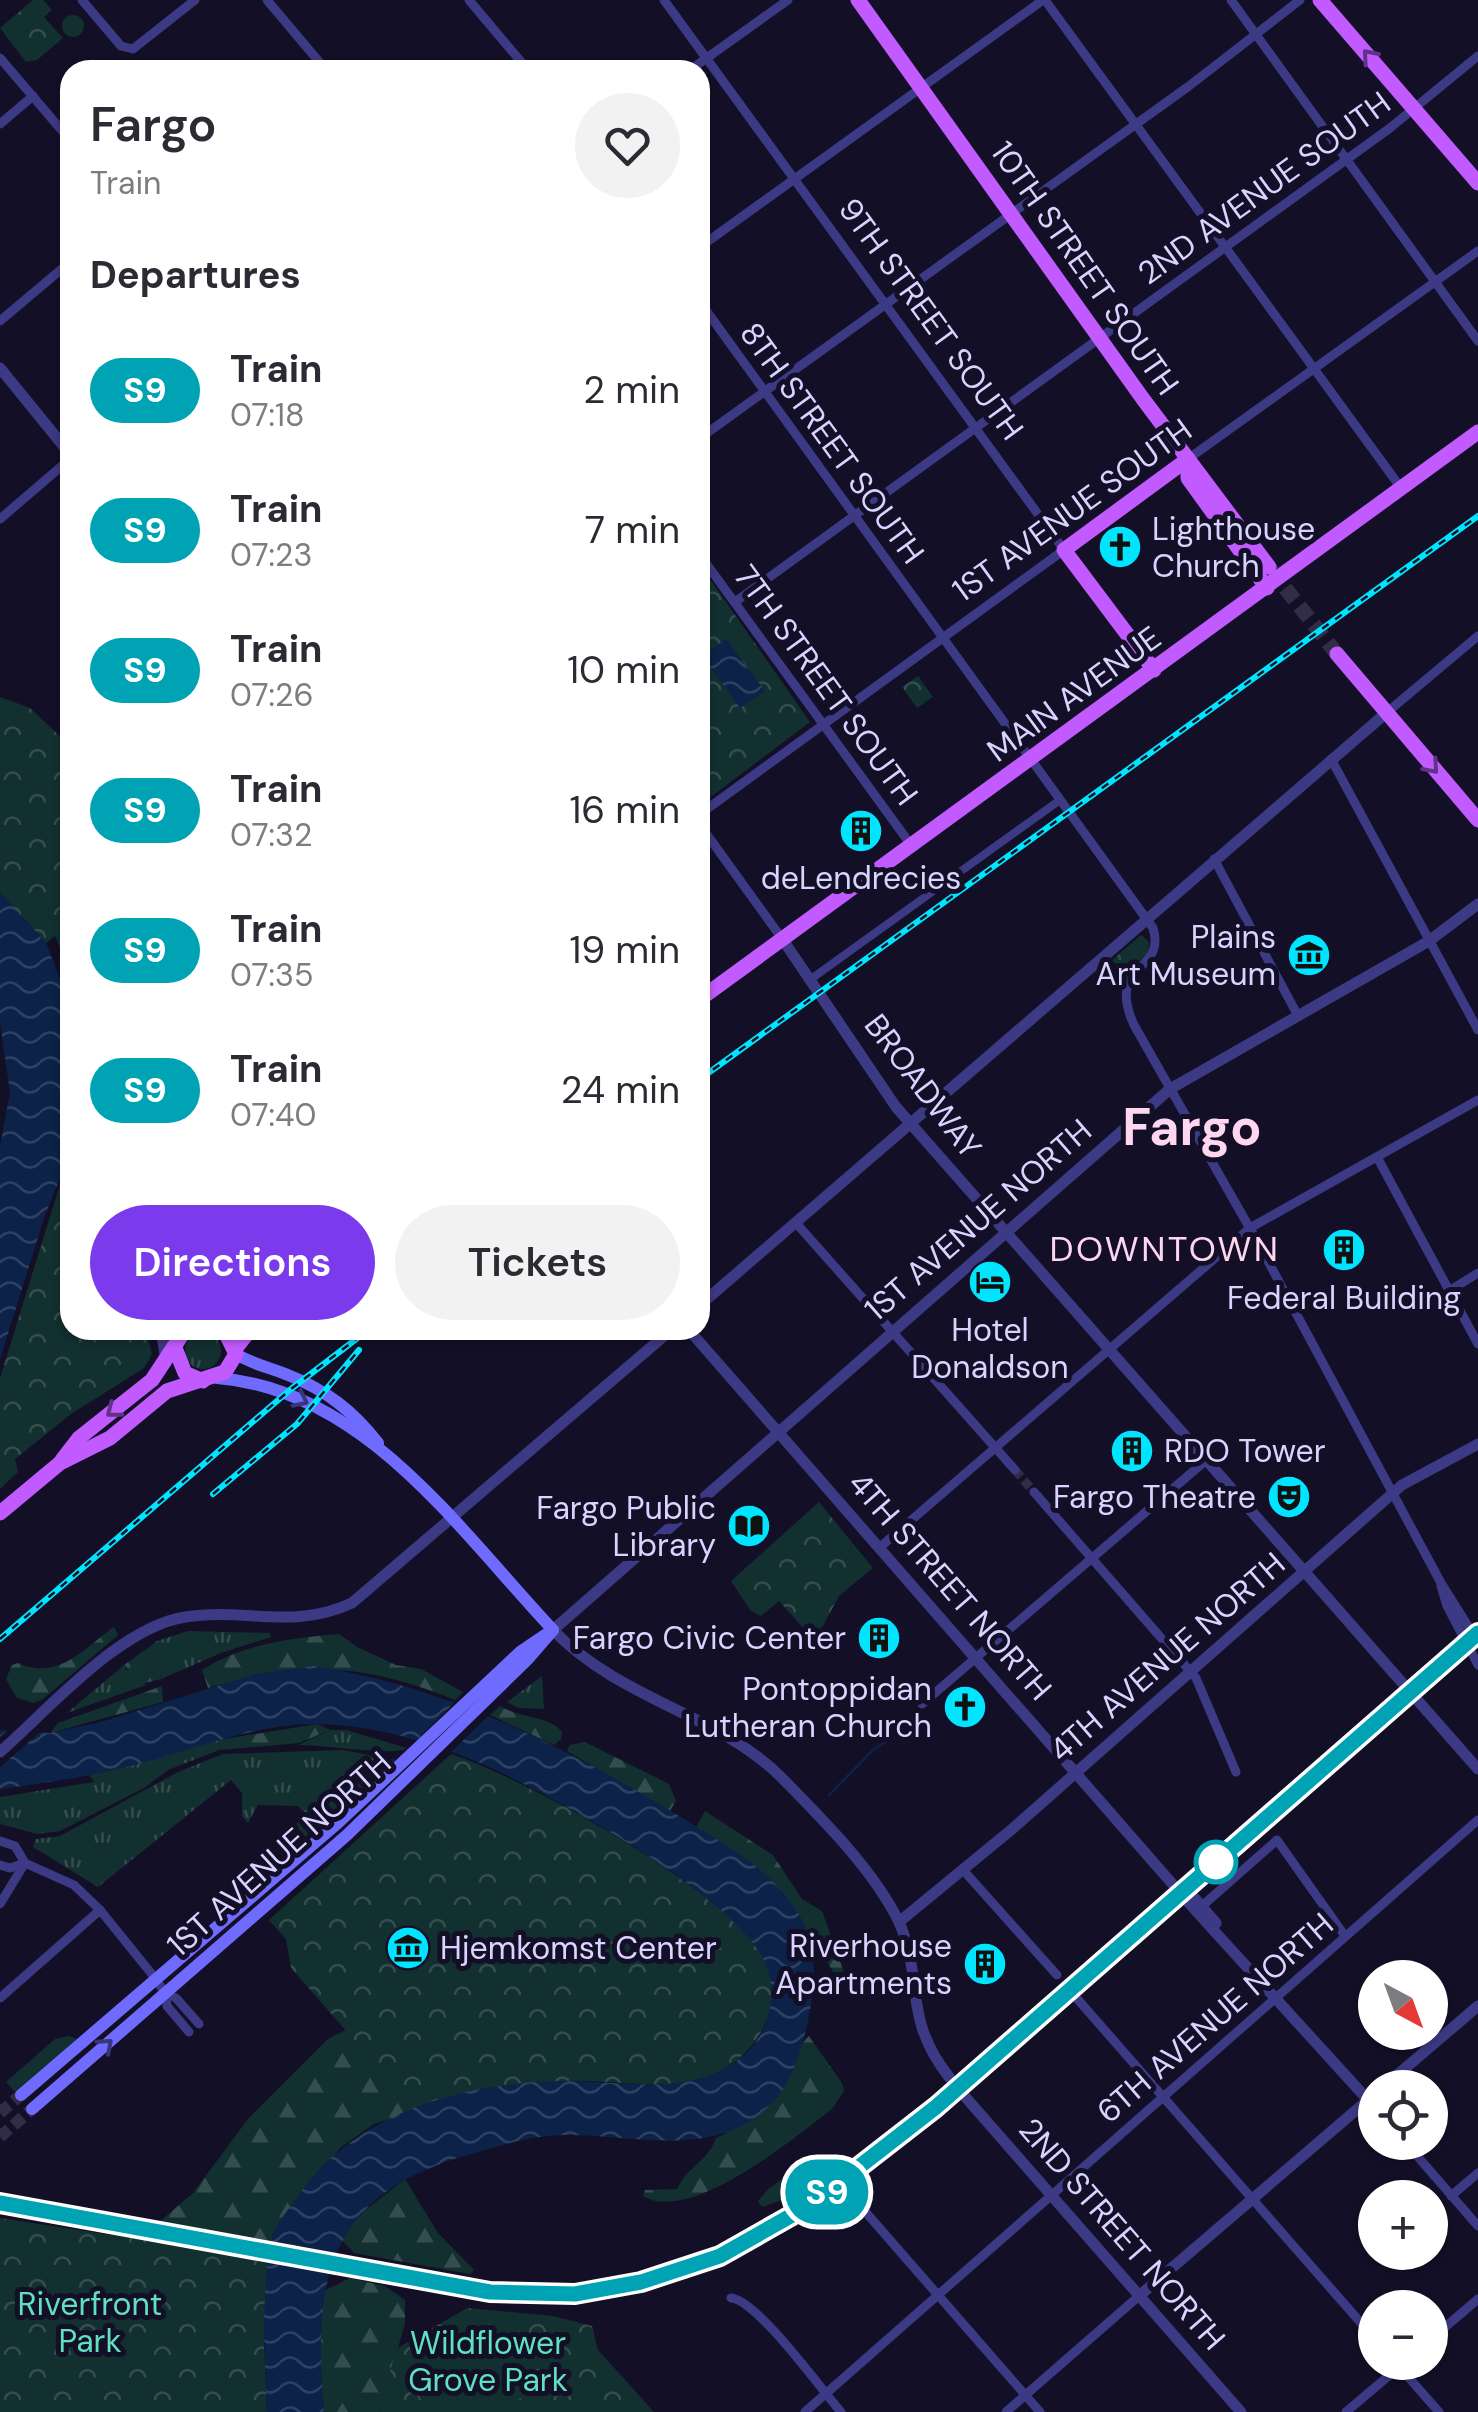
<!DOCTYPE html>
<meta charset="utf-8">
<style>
:root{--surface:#fff;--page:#f2f2f3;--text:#2b2b33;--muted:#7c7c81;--accent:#7c3aed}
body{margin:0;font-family:"DM Sans",sans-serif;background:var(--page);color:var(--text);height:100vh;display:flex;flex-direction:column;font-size:38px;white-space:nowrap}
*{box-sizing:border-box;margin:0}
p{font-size:32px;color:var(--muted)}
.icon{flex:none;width:55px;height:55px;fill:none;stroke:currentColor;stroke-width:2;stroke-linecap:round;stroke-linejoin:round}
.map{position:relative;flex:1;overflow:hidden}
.drawer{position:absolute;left:60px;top:60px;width:650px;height:1280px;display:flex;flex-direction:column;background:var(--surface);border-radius:30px;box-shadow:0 2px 8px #0004}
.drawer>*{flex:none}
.badge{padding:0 20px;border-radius:32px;font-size:35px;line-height:65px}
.needle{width:65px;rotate:139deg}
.fabs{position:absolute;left:1358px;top:1960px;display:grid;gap:20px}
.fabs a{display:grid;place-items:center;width:90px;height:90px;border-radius:50%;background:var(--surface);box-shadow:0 2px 8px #0004;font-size:50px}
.map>.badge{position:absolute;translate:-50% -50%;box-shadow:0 0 0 5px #fff}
h2{padding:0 30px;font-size:38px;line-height:90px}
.round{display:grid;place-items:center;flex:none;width:105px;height:105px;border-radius:52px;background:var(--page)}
.headline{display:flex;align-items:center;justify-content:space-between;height:170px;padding:0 30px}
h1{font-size:48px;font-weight:600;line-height:75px}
.button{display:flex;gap:20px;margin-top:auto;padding:20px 30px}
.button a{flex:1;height:115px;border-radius:60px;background:var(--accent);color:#fff;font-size:40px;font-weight:600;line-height:115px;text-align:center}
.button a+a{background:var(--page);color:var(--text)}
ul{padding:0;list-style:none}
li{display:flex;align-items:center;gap:30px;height:140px;padding:0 30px}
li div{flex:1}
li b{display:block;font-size:38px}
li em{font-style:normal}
li .badge{min-width:110px;font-weight:700;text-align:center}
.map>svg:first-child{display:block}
.grass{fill:url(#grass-tufts)}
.forest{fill:url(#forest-firs)}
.park{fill:url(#park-crowns)}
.garden{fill:#12302f}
.water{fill:url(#water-waves)}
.pier{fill:#130f26}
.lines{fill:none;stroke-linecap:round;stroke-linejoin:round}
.stream{stroke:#0c2248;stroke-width:2.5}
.minor-tunnel{stroke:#312d47;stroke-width:9;stroke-dasharray:9 4.5;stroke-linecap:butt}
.secondary-tunnel{stroke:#312d47;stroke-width:12;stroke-dasharray:12 6;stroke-linecap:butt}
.primary-tunnel{stroke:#312d47;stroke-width:15;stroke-dasharray:15 8;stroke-linecap:butt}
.pedestrian{stroke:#3d3a85;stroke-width:8}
.minor{stroke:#3d3a85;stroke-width:9}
.tertiary{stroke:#3d3a85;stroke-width:11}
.secondary{stroke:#6f6bff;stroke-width:12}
.primary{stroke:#c25bff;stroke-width:15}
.rail-casing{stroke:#00e5ff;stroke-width:6}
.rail{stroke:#130f26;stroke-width:2.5;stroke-dasharray:8;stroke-linecap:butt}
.oneway{stroke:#623188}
.oneway2{stroke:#38347d}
.line-casing{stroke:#fff;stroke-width:22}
.line{stroke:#00a3b4;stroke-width:15}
.stop-dot{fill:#fff;stroke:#00a3b4;stroke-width:5}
.labels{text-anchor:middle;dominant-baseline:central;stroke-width:10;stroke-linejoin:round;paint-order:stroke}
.street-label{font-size:32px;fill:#d9d4ff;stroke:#130f26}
.poi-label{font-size:32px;fill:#d9d4ff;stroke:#130f26;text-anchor:end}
.park-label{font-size:32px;fill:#5fe0c0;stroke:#130f26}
.neighbourhood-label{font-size:35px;letter-spacing:2.5px;fill:#ffd6f0;stroke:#130f26}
.town-label{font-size:52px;font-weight:bold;fill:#ffd6f0;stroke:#130f26}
</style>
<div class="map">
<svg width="1478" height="2412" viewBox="0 0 1478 2412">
<defs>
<pattern id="grass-tufts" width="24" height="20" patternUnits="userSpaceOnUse" patternTransform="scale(2.5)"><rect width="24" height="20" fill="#12302f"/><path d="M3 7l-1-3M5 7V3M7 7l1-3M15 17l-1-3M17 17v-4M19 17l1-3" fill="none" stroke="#344d4e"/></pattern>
<pattern id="forest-firs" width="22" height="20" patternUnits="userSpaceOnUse" patternTransform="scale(2.5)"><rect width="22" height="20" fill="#12302f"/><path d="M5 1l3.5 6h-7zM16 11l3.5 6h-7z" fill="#344d4e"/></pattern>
<pattern id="park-crowns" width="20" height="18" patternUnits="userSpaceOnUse" patternTransform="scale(2.5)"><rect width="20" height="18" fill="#12302f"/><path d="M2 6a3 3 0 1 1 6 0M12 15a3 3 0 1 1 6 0" fill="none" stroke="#344d4e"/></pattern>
<pattern id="water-waves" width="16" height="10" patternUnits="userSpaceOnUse" patternTransform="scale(2.5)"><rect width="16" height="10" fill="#0c2248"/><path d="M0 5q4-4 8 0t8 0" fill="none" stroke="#2f4163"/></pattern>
</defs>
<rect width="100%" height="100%" fill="#130f26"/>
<g class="grass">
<circle cx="203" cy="1351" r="18"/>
<polygon points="188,1631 270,1633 271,1637 221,1653 161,1679 157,1641"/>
<polygon points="130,1660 125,1669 146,1685 67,1713"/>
<polygon points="542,1676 544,1709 518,1708 507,1702"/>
<path d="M330,1730H346L407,1748C397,1757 320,1744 298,1745Z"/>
<polygon points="218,1740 219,1750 168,1770 144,1788 60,1831 37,1834 0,1824 0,1797 94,1782 89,1775"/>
<polygon points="343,1750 395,1760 299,1842 289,1831 306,1815 298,1806 258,1805 248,1823 242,1816 242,1793 231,1780 98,1887 33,1847 36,1839 60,1836 178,1772 223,1754"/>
<polygon points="69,2036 77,2039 15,2092 6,2082 55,2039"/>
</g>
<g class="forest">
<path d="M114,1627L118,1635L43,1699L33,1703L17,1698L6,1679L12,1665L18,1663C59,1681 83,1649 114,1627Z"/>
<path d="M339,1634L357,1647L396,1665L421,1669L463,1692L455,1700C363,1662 302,1661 208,1688L202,1670C243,1644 291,1638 339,1634Z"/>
<polygon points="157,1641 161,1679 141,1684 128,1675 126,1664"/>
<polygon points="162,1686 163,1702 50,1733 58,1723"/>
<path d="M500,1706C521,1719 550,1716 562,1732L561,1739L554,1745L490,1715Z"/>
<polygon points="317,1724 330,1730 299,1743 219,1750 218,1740"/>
<polygon points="585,1742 669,1784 676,1801 670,1811 567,1751 570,1745"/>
<polygon points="565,1806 693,1888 472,2092 374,2124 340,2148 273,2233 271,2247 158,2223 193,2193 248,2119 328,2039 357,2024"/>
<path d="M705,1811L773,1855L802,1899L822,1911L844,1972L834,1973L824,1957L814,1952C790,1887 752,1861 696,1827Z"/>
<path d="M809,2036L842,2083L844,2091L832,2109C794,2138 690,2225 643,2196L645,2190L677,2189C687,2167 709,2160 716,2138C746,2125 769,2105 788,2078C798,2064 796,2047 809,2036Z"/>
<polygon points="798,2168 808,2168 816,2181 804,2192 762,2207 758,2201 768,2189"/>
<polygon points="405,2179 438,2233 474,2270 470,2274 354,2253 342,2240 359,2215"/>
<polygon points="350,2278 385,2286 405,2300 405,2323 380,2412 324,2412 318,2338 324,2291"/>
</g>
<g class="park">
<polygon points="33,0 43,0 52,10 44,17 63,38 37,60 26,62 0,28"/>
<polygon points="700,565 810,722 700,805"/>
<polygon points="918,676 933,697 917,708 902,687"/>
<polygon points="0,697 30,708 65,741 70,737 70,972 55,936 46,943 0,892"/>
<polygon points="1141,935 1149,942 1148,953 1124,974 1112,960"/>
<polygon points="70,1152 70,1330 146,1330 152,1354 144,1368 71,1414 15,1459 18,1472 0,1489 0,1378"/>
<polygon points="819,1502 873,1568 839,1596 815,1641 779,1601 761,1616 751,1611 731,1581"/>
<path d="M451,1754C523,1777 724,1889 762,1955C786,1998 763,2048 722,2070C674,2096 615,2078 564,2081C512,2084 464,2094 414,2108L291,1968L286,1939L269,1920Z"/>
<polygon points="0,2218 210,2250 270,2264 264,2345 267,2412 0,2412"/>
<polygon points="467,2308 553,2316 592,2326 598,2350 654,2412 380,2412 396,2349"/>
</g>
<g class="garden">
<circle cx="73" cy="26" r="11"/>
<path d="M477,2319L498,2329L515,2350L510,2362L421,2400C405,2362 437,2321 477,2319Z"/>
<path d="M522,2361L537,2391C496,2412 469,2412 423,2412Z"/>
</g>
<g class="water">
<polygon points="726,639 765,691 740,708 702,656"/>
<polygon points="0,892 46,943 70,1004 70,1154 45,1215 0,1359 0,1147 10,1092 0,1023"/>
<path d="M314,1666C447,1687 562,1745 676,1814C724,1844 772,1868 801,1918C819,1950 815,1986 808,2021C802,2048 792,2083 772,2103C717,2161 633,2134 564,2135C531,2135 500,2146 468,2155C326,2195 313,2280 324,2412H267C265,2356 260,2293 272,2237C276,2223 290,2208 299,2195C357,2110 472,2080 572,2081C630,2082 700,2098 747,2052C772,2028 780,1983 760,1953C720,1889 557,1798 487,1766C438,1744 371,1724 317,1724C253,1724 192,1750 131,1766C88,1777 44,1783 0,1789V1730L50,1733L101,1722L256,1674Z"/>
</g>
<g class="pier">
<polygon points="460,1697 493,1711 445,1758 410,1747"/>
<polygon points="13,1726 45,1728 0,1767 0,1737"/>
<polygon points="266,2248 297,2254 339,2262 337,2268 266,2255"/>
</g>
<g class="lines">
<polyline class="stream" points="829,1795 874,1749 909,1728"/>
<polyline class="minor-tunnel" points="1015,1470 1034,1492"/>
<g class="secondary-tunnel">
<polyline points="0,2113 21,2095"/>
<polyline points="0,2137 32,2109"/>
</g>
<polyline class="primary-tunnel" points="1271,570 1337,654"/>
<polyline class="pedestrian" points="811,979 1060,800"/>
<g class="minor">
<polyline points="82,0 121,46 133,49 195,0"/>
<polyline points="267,0 326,70"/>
<polyline points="469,0 528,70"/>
<polyline points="664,0 1064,550 700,814"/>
<polyline points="1045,0 1401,488"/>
<polyline points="1231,0 1478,341"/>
<polyline points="0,58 70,140"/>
<polyline points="690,70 788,0"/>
<polyline points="0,124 33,96"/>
<polyline points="700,247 1043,0"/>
<path d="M700,302L1153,928C1167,974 1105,961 1134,1025L1261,1248L1441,1583L1478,1642"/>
<polyline points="0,321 70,262"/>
<polyline points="700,438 1189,86 1300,0"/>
<polyline points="1188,459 1478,251"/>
<polyline points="0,519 70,459"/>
<polyline points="700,555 911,845"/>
<polyline points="735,602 1390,128 1478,56"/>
<polyline points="1385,714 1478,636"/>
<polyline points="1331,759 1478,1030"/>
<polyline points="700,825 783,940"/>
<polyline points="1214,859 1297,1014"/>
<polyline points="1377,1157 1478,1344"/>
<polyline points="796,1223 1015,1470"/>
<polyline points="1449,1291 1478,1273"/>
<polyline points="1034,1492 1196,1678 1236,1772"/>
<polyline points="879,1548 1250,1228 1478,1100"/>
<polyline points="1441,1586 1447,1606 1478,1665"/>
<polyline points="922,1704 1204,1462"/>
<polyline points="0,1841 15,1846 25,1863 74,1885 100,1910 155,1978 165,1993 167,2006 189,2032"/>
<polyline points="0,1865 10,1868 25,1863"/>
<polyline points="964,1871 1057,1975"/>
<polyline points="0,1904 25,1863"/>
<polyline points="1202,1906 1277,1840 1345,1936"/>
<polyline points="165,1993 176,1998 199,2024"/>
<polyline points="1073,1994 1375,2339"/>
<polyline points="0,1998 100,1910"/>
<polyline points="1405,2142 1478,2226"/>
<polyline points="842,2185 1040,2412"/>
<polyline points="1451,2196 1478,2173"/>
<path d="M731,2298C757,2300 821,2389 841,2412"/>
<polyline points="1430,2340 1478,2299"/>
<polyline points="1395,2362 1439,2412"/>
<polyline points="805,2412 1478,1820"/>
<polyline points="1006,2412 1139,2296"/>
<polyline points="1346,2412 1405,2362"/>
</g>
<g class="tertiary">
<polyline points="0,368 70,454"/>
<polyline points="783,940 896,1107 1478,1769"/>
<polyline points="700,1305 1385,714"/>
<polyline points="161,1330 166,1360"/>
<polyline points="689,1330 1196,1911 1368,2100"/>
<path d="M0,1752C49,1709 120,1627 185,1617C245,1607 291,1631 352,1603L671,1330"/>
<polyline points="1186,1888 1216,1923"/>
<polyline points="899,1922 1011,1830 1402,1485 1478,1444"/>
<path d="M949,2077C901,2016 925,1978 898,1920C872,1868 822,1819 782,1778C719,1714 620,1700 553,1630L1170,1089L1429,941L1478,904"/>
<polyline points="1382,2088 1478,2006"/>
<polyline points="961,2092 1241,2412"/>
<polyline points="1139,2296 1375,2094"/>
</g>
<g class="secondary">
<path d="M236,1354C254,1365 269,1367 288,1375C326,1390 353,1411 378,1443"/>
<path d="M217,1378C364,1389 459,1530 553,1630"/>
<polyline points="21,2095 339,1822 520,1652 551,1631"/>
<polyline points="32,2109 347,1835 527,1660 553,1630"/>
</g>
<g class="primary">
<polyline points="858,0 1143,399 1269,567"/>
<polyline points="1320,0 1478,183"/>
<polyline points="1188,459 1188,478 1267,588"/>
<polyline points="1337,654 1478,820"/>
<polyline points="1154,670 1064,550 1188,459"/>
<polyline points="700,999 1478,432"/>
<polyline points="175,1348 185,1373 203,1381"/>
<polyline points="236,1348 250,1330"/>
<polyline points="62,1460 79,1438 152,1380 185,1330"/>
<polyline points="0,1513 60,1463 110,1438 167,1391 225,1372 236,1354 224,1330"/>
</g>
<g class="rail-casing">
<g id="rail">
<polyline points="700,1079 1478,516"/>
<polyline points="213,1494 297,1424 359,1350"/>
<polyline points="0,1639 291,1389 368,1330"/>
<polyline points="0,2203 491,2292 575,2294 641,2282 720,2256 810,2205 936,2107 1478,1633"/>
</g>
</g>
<use href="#rail" class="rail"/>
</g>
<defs><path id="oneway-chevron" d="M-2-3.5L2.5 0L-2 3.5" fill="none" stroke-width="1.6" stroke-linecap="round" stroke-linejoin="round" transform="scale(2.5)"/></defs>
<g class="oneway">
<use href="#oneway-chevron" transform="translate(1369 56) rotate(-131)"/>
<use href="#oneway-chevron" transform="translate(1432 767) rotate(49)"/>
<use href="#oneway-chevron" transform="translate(113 1411) rotate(142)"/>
</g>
<g class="oneway2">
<use href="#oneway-chevron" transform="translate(301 1400) rotate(26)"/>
<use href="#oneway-chevron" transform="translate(106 2045) rotate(-41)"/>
</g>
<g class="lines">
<g class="line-casing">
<polyline id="line" points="0,2203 490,2292 575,2294 641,2282 720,2256 810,2205 936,2107 1478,1633"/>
</g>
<use href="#line" class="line"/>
</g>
<defs>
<g id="church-disc" transform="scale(2.25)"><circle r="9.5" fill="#00e5ff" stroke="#130f26"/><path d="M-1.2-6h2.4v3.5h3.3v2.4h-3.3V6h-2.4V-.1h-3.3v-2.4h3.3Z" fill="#111"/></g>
<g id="building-disc" transform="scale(2.25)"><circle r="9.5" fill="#00e5ff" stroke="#130f26"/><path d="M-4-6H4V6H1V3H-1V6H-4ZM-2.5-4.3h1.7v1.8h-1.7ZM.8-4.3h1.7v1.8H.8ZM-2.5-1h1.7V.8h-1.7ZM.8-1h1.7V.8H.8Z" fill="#111"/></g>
<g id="museum-disc" transform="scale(2.25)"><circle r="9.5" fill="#00e5ff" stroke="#130f26"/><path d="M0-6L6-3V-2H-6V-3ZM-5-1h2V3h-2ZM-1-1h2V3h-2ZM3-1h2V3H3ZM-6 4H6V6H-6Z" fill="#111"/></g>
<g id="hotel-disc" transform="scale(2.25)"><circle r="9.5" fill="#00e5ff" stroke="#130f26"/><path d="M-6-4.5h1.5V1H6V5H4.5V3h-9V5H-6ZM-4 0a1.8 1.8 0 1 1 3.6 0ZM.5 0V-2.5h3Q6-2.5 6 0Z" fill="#111"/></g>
<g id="theatre-disc" transform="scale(2.25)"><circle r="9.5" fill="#00e5ff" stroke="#130f26"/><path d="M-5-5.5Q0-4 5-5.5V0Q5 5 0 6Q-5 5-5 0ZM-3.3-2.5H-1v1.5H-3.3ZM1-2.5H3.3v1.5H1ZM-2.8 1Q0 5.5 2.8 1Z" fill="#111"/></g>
<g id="library-disc" transform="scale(2.25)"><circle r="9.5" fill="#00e5ff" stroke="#130f26"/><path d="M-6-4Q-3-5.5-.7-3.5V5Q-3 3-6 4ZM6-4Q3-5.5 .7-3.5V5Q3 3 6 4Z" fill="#111"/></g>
</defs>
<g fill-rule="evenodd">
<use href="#church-disc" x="1120" y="547"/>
<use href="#building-disc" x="861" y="831"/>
<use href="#museum-disc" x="1309" y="955"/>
<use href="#building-disc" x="1344" y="1250"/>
<use href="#hotel-disc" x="990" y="1282"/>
<use href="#building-disc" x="1132" y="1451"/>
<use href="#theatre-disc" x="1289" y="1497"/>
<use href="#library-disc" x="749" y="1526"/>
<use href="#building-disc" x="879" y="1638"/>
<use href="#church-disc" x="965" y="1707"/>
<use href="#museum-disc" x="408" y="1948"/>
<use href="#building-disc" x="985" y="1964"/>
</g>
<circle class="stop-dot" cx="1216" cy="1862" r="20"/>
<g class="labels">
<g class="street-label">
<text transform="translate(1264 188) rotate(-36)">2ND AVENUE SOUTH</text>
<text transform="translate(1085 268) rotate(55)">10TH STREET SOUTH</text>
<text transform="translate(931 319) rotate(54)">9TH STREET SOUTH</text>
<text transform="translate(832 443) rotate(54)">8TH STREET SOUTH</text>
<text transform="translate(1072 510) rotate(-36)">1ST AVENUE SOUTH</text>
<text transform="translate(826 685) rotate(54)">7TH STREET SOUTH</text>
<text transform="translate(1074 694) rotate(-36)">MAIN AVENUE</text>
<text transform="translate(923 1086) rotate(53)">BROADWAY</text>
<text transform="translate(978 1220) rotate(-41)">1ST AVENUE NORTH</text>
<text transform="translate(950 1586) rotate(49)">4TH STREET NORTH</text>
<text transform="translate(1167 1657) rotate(-41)">4TH AVENUE NORTH</text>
<text transform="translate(279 1854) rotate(-42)">1ST AVENUE NORTH</text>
<text transform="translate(1215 2018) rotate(-41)">6TH AVENUE NORTH</text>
<text transform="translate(1122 2234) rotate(49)">2ND STREET NORTH</text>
</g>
<g class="poi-label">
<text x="1152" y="529" text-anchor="start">Lighthouse<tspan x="1152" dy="37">Church</tspan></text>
<text x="861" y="878" text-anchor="middle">deLendrecies</text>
<text x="1276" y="937">Plains<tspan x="1276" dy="37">Art Museum</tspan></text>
<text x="1344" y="1298" text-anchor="middle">Federal Building</text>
<text x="990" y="1330" text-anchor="middle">Hotel<tspan x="990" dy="37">Donaldson</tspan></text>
<text x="1164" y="1451" text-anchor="start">RDO Tower</text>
<text x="1256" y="1497">Fargo Theatre</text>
<text x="716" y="1508">Fargo Public<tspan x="716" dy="37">Library</tspan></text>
<text x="846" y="1638">Fargo Civic Center</text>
<text x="932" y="1689">Pontoppidan<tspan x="932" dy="37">Lutheran Church</tspan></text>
<text x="952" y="1946">Riverhouse<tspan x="952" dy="37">Apartments</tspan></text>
<text x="440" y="1948" text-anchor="start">Hjemkomst Center</text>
</g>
<g class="park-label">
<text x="90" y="2304">Riverfront<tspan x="90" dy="37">Park</tspan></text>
<text x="488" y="2343">Wildflower<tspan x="488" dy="37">Grove Park</tspan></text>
</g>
<g class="neighbourhood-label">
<text x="1165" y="1249">DOWNTOWN</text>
</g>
<g class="town-label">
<text x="1192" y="1127">Fargo</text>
</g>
</g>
</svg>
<div class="fabs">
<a><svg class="needle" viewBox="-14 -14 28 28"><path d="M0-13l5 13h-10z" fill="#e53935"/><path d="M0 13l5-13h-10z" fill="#7c7c81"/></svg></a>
<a><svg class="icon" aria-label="locate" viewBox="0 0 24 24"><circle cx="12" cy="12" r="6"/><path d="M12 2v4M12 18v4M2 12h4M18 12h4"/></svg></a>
<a>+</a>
<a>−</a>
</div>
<b class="badge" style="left:827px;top:2192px;background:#00a3b4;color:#fff">S9</b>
<section class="drawer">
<div class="headline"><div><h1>Fargo</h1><p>Train</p></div><a class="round"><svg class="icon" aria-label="heart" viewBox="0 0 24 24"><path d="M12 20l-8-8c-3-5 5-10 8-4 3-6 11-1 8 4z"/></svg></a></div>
<h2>Departures</h2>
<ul>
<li><span class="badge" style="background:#00a3b4;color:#fff">S9</span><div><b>Train</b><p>07:18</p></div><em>2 min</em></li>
<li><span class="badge" style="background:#00a3b4;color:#fff">S9</span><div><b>Train</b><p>07:23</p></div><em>7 min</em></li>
<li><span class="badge" style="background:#00a3b4;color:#fff">S9</span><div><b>Train</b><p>07:26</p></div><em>10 min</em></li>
<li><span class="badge" style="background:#00a3b4;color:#fff">S9</span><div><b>Train</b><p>07:32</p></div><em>16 min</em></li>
<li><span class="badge" style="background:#00a3b4;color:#fff">S9</span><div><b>Train</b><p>07:35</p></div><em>19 min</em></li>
<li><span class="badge" style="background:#00a3b4;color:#fff">S9</span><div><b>Train</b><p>07:40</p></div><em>24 min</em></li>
</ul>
<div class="button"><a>Directions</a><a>Tickets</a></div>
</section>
</div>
